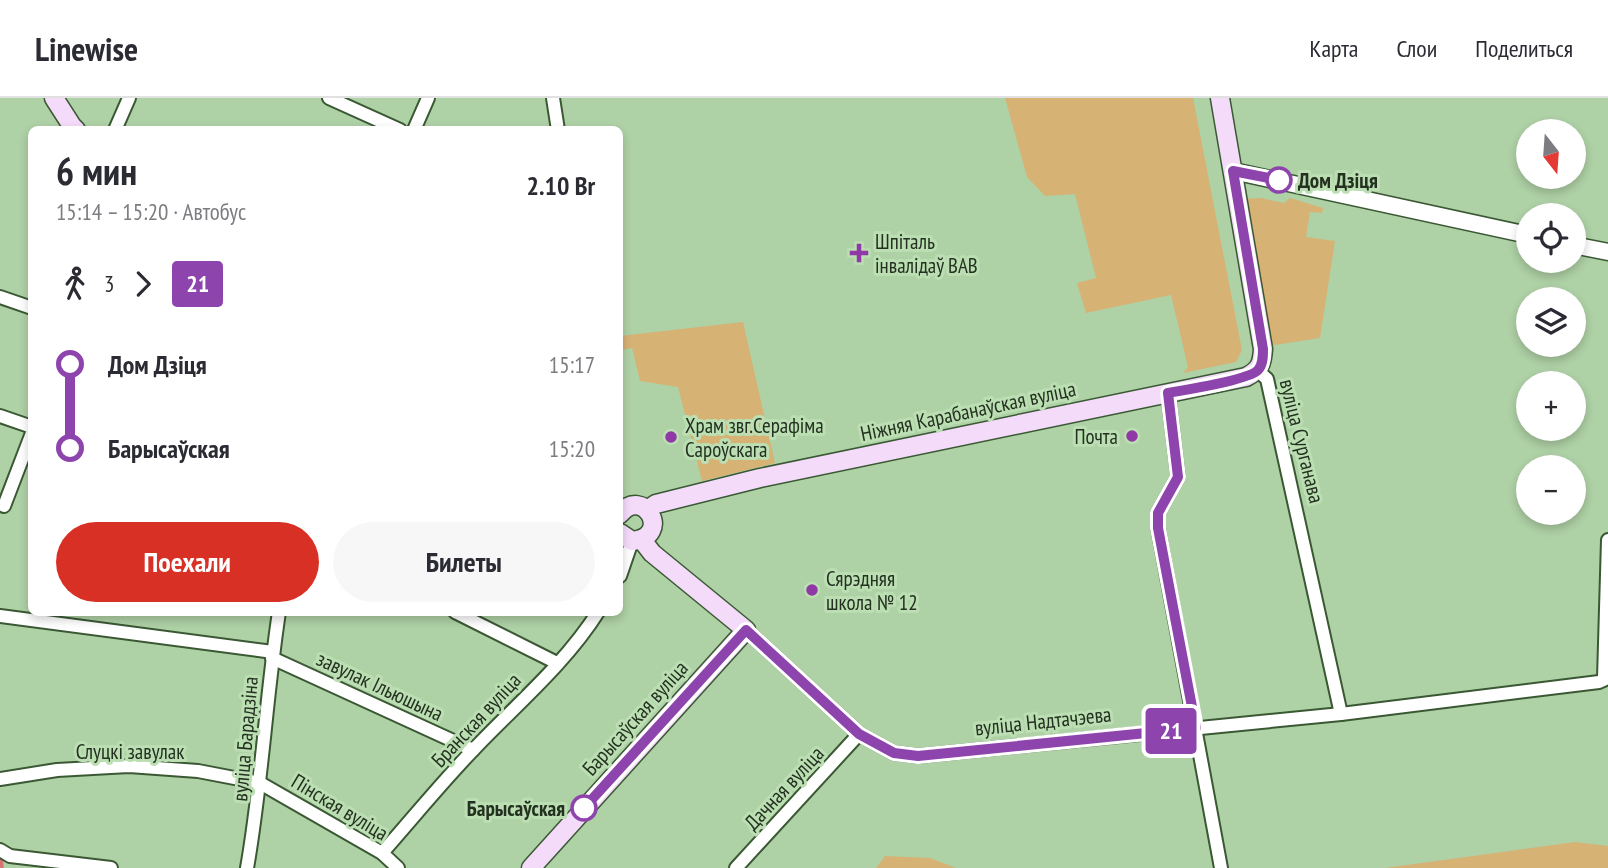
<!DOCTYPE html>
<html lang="ru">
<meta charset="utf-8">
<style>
:root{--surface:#fff;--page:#f7f7f7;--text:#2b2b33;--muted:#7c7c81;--line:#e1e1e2;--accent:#d93025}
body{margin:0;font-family:"PT Sans Narrow",sans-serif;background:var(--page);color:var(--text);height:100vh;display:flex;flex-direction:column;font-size:26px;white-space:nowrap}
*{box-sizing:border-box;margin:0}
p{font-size:23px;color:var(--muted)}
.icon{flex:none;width:38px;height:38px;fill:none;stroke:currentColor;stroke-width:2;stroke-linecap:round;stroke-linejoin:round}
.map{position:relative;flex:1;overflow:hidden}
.details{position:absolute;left:28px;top:28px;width:595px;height:490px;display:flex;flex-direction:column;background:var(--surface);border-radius:10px;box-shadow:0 4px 10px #0003}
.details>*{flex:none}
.badge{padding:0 14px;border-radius:5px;font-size:24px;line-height:46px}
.needle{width:46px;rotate:163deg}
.controls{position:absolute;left:1516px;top:21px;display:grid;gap:14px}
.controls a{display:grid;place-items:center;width:70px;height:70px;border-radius:50%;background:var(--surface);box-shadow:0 4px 10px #0003;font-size:35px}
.map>.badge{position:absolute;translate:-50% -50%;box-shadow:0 0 0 4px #fff}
.legs{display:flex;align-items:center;gap:10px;height:77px;padding:0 28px;font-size:23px}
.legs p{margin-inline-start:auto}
.headline{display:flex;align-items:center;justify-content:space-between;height:119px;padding:0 28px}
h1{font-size:38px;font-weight:700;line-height:52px}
.button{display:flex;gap:14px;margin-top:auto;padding:14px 28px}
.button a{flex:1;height:80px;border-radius:42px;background:var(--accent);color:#fff;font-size:28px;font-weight:700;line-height:80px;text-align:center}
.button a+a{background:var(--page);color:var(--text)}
ul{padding:0 28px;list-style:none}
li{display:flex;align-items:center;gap:24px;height:84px;font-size:26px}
li i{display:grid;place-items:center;width:10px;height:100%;margin:0 9px;background:currentColor}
li i::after{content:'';width:18px;height:18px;margin:-9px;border:5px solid;border-radius:50%;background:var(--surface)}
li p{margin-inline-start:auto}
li:first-child i{background:linear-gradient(#0000 50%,currentColor 0)}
li:last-child i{background:linear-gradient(currentColor 50%,#0000 0)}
header{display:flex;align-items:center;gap:42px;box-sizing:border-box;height:98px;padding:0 35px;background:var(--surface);border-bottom:2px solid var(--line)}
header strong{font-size:33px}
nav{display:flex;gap:38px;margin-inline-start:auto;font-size:24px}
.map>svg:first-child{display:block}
.green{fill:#d7b275}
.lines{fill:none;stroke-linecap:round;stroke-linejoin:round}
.stream{stroke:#d77476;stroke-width:3.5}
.minor-casing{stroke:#3a5833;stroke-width:16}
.tertiary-casing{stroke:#3a5833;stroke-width:19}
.secondary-casing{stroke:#3a5833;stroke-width:21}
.minor{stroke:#fff;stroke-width:12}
.tertiary{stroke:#fff;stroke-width:16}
.secondary{stroke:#f4dbfa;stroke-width:18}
.line-1-casing{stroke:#fff;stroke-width:16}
.line-1{stroke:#8e44ad;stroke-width:10}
.stop-1-dot{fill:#fff;stroke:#8e44ad;stroke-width:3.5}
.poi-dot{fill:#9038a5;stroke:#bbdfb3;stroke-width:2.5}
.labels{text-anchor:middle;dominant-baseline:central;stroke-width:6;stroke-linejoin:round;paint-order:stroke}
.stop-label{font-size:21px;font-weight:bold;fill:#243120;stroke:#bbdfb3;text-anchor:start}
.poi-label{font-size:21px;fill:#243120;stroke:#bbdfb3;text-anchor:start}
.street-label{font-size:21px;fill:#243120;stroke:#bbdfb3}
</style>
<header>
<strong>Linewise</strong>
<nav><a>Карта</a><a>Слои</a><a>Поделиться</a></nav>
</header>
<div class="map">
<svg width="1608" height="770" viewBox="0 0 1608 770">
<rect width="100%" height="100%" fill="#afd1a6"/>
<g class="green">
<polygon points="1005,0 1193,0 1242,252 1236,264 1183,275 1188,269 1171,197 1086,215 1077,185 1096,180 1075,96 1045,98 1027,79"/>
<polygon points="1261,100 1284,105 1290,100 1323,110 1322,115 1310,114 1306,139 1335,143 1320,240 1269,248 1238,101"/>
<polygon points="743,224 775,365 702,383 678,289 640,283 632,250 620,252 620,238"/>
<polygon points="1575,744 1608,748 1608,770 1385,770"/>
<polygon points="885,758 930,760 956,770 876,770"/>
</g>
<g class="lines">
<polyline class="stream" points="1,760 2,770"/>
<g class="minor-casing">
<g id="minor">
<polyline points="329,0 400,32"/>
<polyline points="553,0 558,32"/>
<polyline points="115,32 129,0"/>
<polyline points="414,32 428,0"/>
<polyline points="0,199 32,210"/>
<polyline points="1258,273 1267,281 1341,616"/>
<polyline points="1168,295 1178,379 1158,415 1158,430 1221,770"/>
<polyline points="0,318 32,329"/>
<polyline points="4,408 32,335"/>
<polyline points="620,478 632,443"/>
<polyline points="455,514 557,565"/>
<polyline points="0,518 273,554"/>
<polyline points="746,532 859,636 894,655 918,658 1341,616 1599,584 1608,580"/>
<polyline points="272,560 473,652"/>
<polyline points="1604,580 1608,442"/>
<polyline points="0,681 57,672 129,668 198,673 260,685 382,755 398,770"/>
<polyline points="0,752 10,758 111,770"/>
<path d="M382,755C413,720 442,684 475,650C516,607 565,566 598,514"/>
<path d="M247,770C262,685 266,599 279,514"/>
<polyline points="736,770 859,636"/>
</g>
</g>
<g class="tertiary-casing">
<g id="tertiary">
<polyline points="1233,73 1528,137"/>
<polyline points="1573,147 1608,154"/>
</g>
</g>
<g class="secondary-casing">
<g id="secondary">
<polyline points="54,0 72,28 76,32"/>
<path d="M647,412L656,406L760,380L1246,279C1260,272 1262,266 1263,251L1220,0"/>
<path d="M620,416C643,387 674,438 632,443L620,435"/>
<polyline points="531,770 746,532 652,455 642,442"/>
</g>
</g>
<use href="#minor" class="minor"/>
<use href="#tertiary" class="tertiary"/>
<use href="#secondary" class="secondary"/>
</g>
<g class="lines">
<g class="line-1-casing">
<path id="line-1" d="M584,710L746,532L859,636L894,655L918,658L1196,630L1158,430V415L1178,379L1168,295C1184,292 1249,282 1258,272C1263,267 1263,258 1263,251L1233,73L1279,82"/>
</g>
<use href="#line-1" class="line-1"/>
</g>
<g class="stop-1-dot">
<circle cx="1279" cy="82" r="12"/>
<circle cx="584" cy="710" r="12"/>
</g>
<g class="poi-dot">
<path d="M855.5 144.5h7v7h7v7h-7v7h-7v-7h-7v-7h7z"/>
<circle cx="1132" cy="338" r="7"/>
<circle cx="671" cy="339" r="7"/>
<circle cx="812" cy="492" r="7"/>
</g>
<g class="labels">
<g class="stop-label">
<text x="1298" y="82">Дом Дзіця</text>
<text x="565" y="710" text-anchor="end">Барысаўская</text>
</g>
<g class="poi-label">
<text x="875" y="143">Шпіталь<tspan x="875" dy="24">інвалідаў ВАВ</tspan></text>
<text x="685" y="327">Храм звг.Серафіма<tspan x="685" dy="24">Сароўскага</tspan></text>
<text x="1118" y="338" text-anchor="end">Почта</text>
<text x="826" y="480">Сярэдняя<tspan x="826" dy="24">школа № 12</tspan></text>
</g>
<g class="street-label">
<text transform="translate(968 313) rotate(-12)">Ніжняя Карабанаўская вуліца</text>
<text transform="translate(1302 343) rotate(76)">вуліца Сурганава</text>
<text transform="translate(380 588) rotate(25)">завулак Ільюшына</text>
<text transform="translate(635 620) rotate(-48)">Барысаўская вуліца</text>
<text transform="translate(476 622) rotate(-47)">Бранская вуліца</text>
<text transform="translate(1043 623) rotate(-6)">вуліца Надтачэева</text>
<text transform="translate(245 641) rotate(-85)">вуліца Барадзіна</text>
<text x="130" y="653">Слуцкі завулак</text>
<text transform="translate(784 690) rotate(-47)">Дачная вуліца</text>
<text transform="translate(340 709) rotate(31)">Пінская вуліца</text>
</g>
</g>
</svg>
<div class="controls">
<a><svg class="needle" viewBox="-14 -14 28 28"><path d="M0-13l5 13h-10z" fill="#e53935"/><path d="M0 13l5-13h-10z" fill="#7c7c81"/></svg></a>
<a><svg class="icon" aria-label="locate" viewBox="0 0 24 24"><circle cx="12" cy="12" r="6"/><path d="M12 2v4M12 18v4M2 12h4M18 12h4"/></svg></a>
<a><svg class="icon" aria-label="layers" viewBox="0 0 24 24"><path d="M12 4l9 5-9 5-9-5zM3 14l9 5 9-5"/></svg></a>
<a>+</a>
<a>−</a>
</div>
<b class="badge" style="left:1171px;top:633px;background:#8e44ad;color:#fff">21</b>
<section class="details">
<div class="headline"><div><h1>6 мин</h1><p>15:14 – 15:20 · Автобус</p></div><b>2.10 Br</b></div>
<div class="legs"><svg class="icon" aria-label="walk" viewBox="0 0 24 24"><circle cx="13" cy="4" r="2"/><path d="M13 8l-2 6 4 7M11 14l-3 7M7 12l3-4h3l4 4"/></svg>3<svg class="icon" aria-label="forward" viewBox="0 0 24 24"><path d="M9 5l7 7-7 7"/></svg><b class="badge" style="background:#8e44ad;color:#fff">21</b></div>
<ul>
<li><i style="color:#8e44ad"></i><b>Дом Дзіця</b><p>15:17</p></li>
<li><i style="color:#8e44ad"></i><b>Барысаўская</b><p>15:20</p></li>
</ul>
<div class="button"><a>Поехали</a><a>Билеты</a></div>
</section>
</div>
